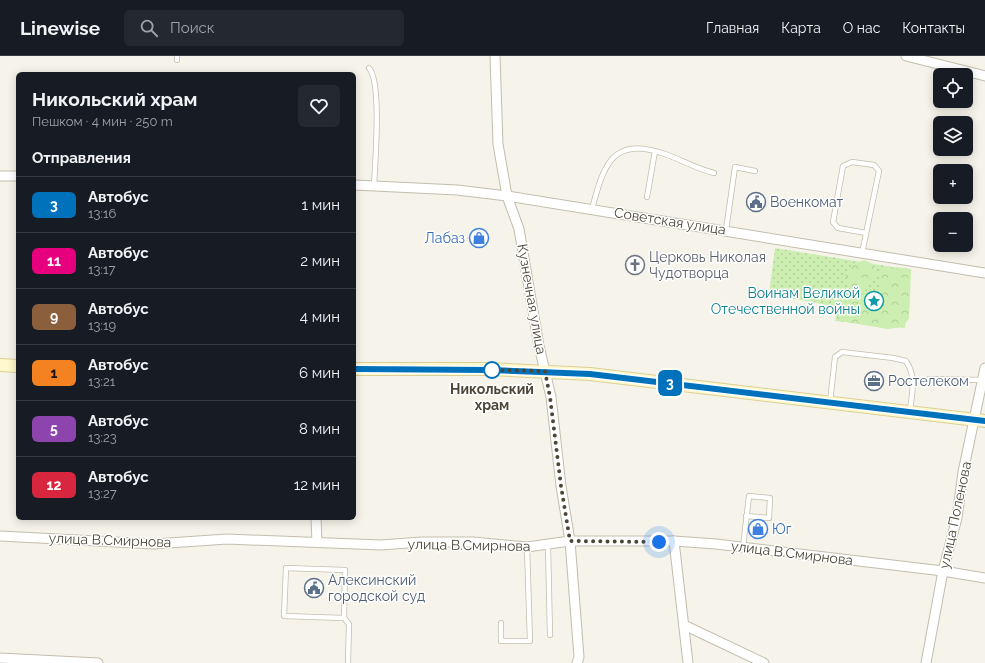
<!DOCTYPE html>
<html lang="ru">
<meta charset="utf-8">
<style>
:root{--surface:#171b24;--page:#242831;--text:#f1f3f6;--muted:#9ea1a6;--line:#363941}
body{margin:0;font-family:Raleway,sans-serif;background:var(--page);color:var(--text);height:100vh;display:flex;flex-direction:column;font-size:15px;white-space:nowrap}
*{box-sizing:border-box;margin:0}
p{font-size:13px;color:var(--muted)}
.icon{flex:none;width:22px;height:22px;fill:none;stroke:currentColor;stroke-width:2;stroke-linecap:round;stroke-linejoin:round}
.map{position:relative;flex:1;overflow:hidden}
.panel{position:absolute;left:16px;top:16px;width:340px;height:448px;display:flex;flex-direction:column;background:var(--surface);border-radius:6px;box-shadow:0 2px 10px #0003}
.panel>*{flex:none}
.badge{padding:0 8px;border-radius:6px;font-size:14px;line-height:26px}
.controls{position:absolute;left:933px;top:12px;display:grid;gap:8px}
.controls a{display:grid;place-items:center;width:40px;height:40px;border-radius:6px;background:var(--surface);box-shadow:0 2px 10px #0003;font-size:20px}
.you{position:absolute;width:20px;height:20px;margin:-10px;border:3px solid #fff;border-radius:50%;background:#1a73e8;box-shadow:0 0 0 6px #1a73e833}
.map>.badge{position:absolute;translate:-50% -50%;box-shadow:0 0 0 2px #fff}
h2{padding:0 16px;font-size:15px;line-height:36px}
.round{display:grid;place-items:center;flex:none;width:42px;height:42px;border-radius:6px;background:var(--page)}
.head{display:flex;align-items:center;justify-content:space-between;height:68px;padding:0 16px}
h1{font-size:19px;font-weight:700;line-height:30px}
ul{padding:0;list-style:none}
li{display:flex;align-items:center;gap:12px;height:56px;padding:0 16px;border-top:1px solid var(--line)}
li div{flex:1}
li b{display:block;font-size:15px}
li em{font-style:normal}
li .badge{min-width:44px;font-weight:700;text-align:center}
header{display:flex;align-items:center;gap:24px;box-sizing:border-box;height:56px;padding:0 20px;background:var(--surface);border-bottom:1px solid var(--line)}
header strong{font-size:19px}
nav{display:flex;gap:22px;margin-inline-start:auto;font-size:14px}
.search{width:280px;height:36px;background:var(--page);display:flex;align-items:center;gap:10px;box-sizing:border-box;padding:0 14px;border-radius:6px;color:var(--muted);font-size:15px}
.map>svg:first-child{display:block}
.green{fill:url(#green-dots)}
.forest{fill:url(#forest-crowns)}
.lines{fill:none;stroke-linecap:round;stroke-linejoin:round}
.service-casing{stroke:#c3bdac;stroke-width:6}
.minor-casing{stroke:#c3bdac;stroke-width:11}
.secondary-casing{stroke:#dbcf96;stroke-width:14}
.service{stroke:#fff;stroke-width:4.5}
.minor{stroke:#fff;stroke-width:9}
.secondary{stroke:#fff8cc;stroke-width:12}
.line-casing{stroke:#fff;stroke-width:9}
.line{stroke:#0072bc;stroke-width:6}
.walk{stroke:#4c4637;stroke-width:4;stroke-dasharray:0 7.2}
.stop-dot{fill:#fff;stroke:#0072bc;stroke-width:2}
.labels{text-anchor:middle;dominant-baseline:central;stroke-width:3;stroke-linejoin:round;paint-order:stroke}
.service-label{font-size:14px;fill:#4e5e75;stroke:#fff;text-anchor:start}
.street-label{font-size:14px;fill:#4c4637;stroke:#fff}
.shop-label{font-size:14px;fill:#366cbe;stroke:#fff;text-anchor:end}
.worship-label{font-size:14px;fill:#5b616d;stroke:#fff;text-anchor:start}
.culture-label{font-size:14px;fill:#0d838f;stroke:#fff;text-anchor:end}
.stop-label{font-size:14px;font-weight:bold;fill:#4c4637;stroke:#fff}
</style>
<header>
<strong>Linewise</strong>
<div class="search"><svg class="icon" aria-label="search" viewBox="0 0 24 24"><circle cx="10" cy="10" r="6"/><path d="M15 15l6 6"/></svg>Поиск</div>
<nav><a>Главная</a><a>Карта</a><a>О нас</a><a>Контакты</a></nav>
</header>
<div class="map">
<svg width="985" height="607" viewBox="0 0 985 607">
<defs>
<pattern id="green-dots" width="8" height="8" patternUnits="userSpaceOnUse"><rect width="8" height="8" fill="#cceeb0"/><path d="M2 2h.1M6 6h.1" fill="none" stroke="#b1cd98" stroke-width="1.8" stroke-linecap="round"/></pattern>
<pattern id="forest-crowns" width="20" height="18" patternUnits="userSpaceOnUse"><rect width="20" height="18" fill="#cceeb0"/><path d="M2 6a3 3 0 1 1 6 0M12 15a3 3 0 1 1 6 0" fill="none" stroke="#b1cd98"/></pattern>
</defs>
<rect width="100%" height="100%" fill="#f6f4ea"/>
<polygon class="green" points="775,192 911,214 905,272 835,265 837,251 769,238"/>
<polygon class="forest" points="864,204 875,209 875,222 859,242 872,252 882,249 879,226 883,211 908,212 911,216 909,263 902,271 888,273 846,266 842,257 851,230 845,218 853,208"/>
<g class="lines">
<g class="service-casing">
<g id="service">
<polyline points="177,4 177,0"/>
<path d="M369,12C382,26 375,107 374,130"/>
<polyline points="647,141 655,95"/>
<path d="M592,153C604,108 612,80 665,98C682,104 697,113 714,117"/>
<polyline points="726,174 735,111 755,115"/>
<polyline points="862,197 879,115 874,109 852,106 843,110 833,166 838,172 866,177"/>
<polyline points="929,323 983,324"/>
<path d="M830,346L835,301L842,296L893,302L906,305C917,322 912,336 910,354"/>
<polyline points="548,489 550,579"/>
<path d="M743,491C745,474 747,457 749,440L770,442L769,462L746,460"/>
<polyline points="344,562 284,560 286,512 345,514 344,562 349,568 348,607"/>
<polyline points="501,567 501,585 530,585 527,491"/>
</g>
</g>
<g class="minor-casing">
<g id="minor">
<polyline points="495,0 498,88 507,140 519,173 539,290 551,341 561,430 570,485 579,601 577,607"/>
<polyline points="906,0 985,20"/>
<polyline points="0,120 18,120"/>
<polyline points="354,129 457,134 507,140 985,217"/>
<polyline points="316,462 317,486"/>
<polyline points="0,480 154,488 227,483 381,489 421,486 473,486 527,491 570,485 674,485 716,488 943,515 985,522"/>
<polyline points="674,485 688,607"/>
<polyline points="684,569 764,607"/>
<polyline points="0,602 98,607"/>
<polyline points="926,607 943,515 957,462 963,416 985,312"/>
</g>
</g>
<g class="secondary-casing">
<g id="secondary">
<polyline points="0,309 18,310"/>
<polyline points="354,313 490,313 590,318 985,365"/>
</g>
</g>
<use href="#service" class="service"/>
<use href="#minor" class="minor"/>
<use href="#secondary" class="secondary"/>
</g>
<g class="lines">
<g class="line-casing">
<polyline id="line" points="354,313 490,314 590,318 985,365"/>
</g>
<use href="#line" class="line"/>
<polyline class="walk" points="492,314 490,314 545,315 550,341 561,430 570,485 659,486"/>
</g>
<defs>
<g id="civic-ring" transform="scale(1)"><circle r="9.5" fill="#fff" stroke="#5c6f8a" stroke-width="1.5"/><path d="M-.6-6.5H3V-4.5H.6V-3L4-1V1h2V6H-6V1h2V-1L-.6-3ZM-1.2 2.5V6h2.4V2.5Z" fill="#5c6f8a"/></g>
<g id="shop-ring" transform="scale(1)"><circle r="9.5" fill="#fff" stroke="#3f7fe0" stroke-width="1.5"/><path d="M-5-2.5h2.3a2.7 3.5 0 0 1 5.4 0H5L5.5 6h-11ZM-1.5-2.5h3a1.5 2.3 0 0 0-3 0Z" fill="#3f7fe0"/></g>
<g id="church-ring" transform="scale(1)"><circle r="9.5" fill="#fff" stroke="#6b7280" stroke-width="1.5"/><path d="M-1.2-6h2.4v3.5h3.3v2.4h-3.3V6h-2.4V-.1h-3.3v-2.4h3.3Z" fill="#6b7280"/></g>
<g id="sight-ring" transform="scale(1)"><circle r="9.5" fill="#fff" stroke="#0f9aa8" stroke-width="1.5"/><path d="M0-6L1.8-2.2L6-1.7L2.9 1.2L3.7 5.4L0 3.3L-3.7 5.4L-2.9 1.2L-6-1.7L-1.8-2.2Z" fill="#0f9aa8"/></g>
<g id="office-ring" transform="scale(1)"><circle r="9.5" fill="#fff" stroke="#5c6f8a" stroke-width="1.5"/><path d="M-6-3h4V-5.5h4V-3h4V5H-6ZM-1-4.5V-3h2v-1.5ZM-6 0V1H6V0Z" fill="#5c6f8a"/></g>
</defs>
<g fill-rule="evenodd">
<use href="#civic-ring" x="756" y="146"/>
<use href="#shop-ring" x="479" y="182"/>
<use href="#church-ring" x="635" y="209"/>
<use href="#sight-ring" x="874" y="245"/>
<use href="#office-ring" x="874" y="325"/>
<use href="#shop-ring" x="758" y="473"/>
<use href="#civic-ring" x="314" y="532"/>
</g>
<circle class="stop-dot" cx="492" cy="314" r="8"/>
<g class="labels">
<g class="service-label">
<text x="770" y="146">Военкомат</text>
<text x="888" y="325">Ростелеком</text>
<text x="328" y="524">Алексинский<tspan x="328" dy="16">городской суд</tspan></text>
</g>
<g class="street-label">
<text transform="translate(670 165) rotate(9)">Советская улица</text>
<text transform="translate(532 243) rotate(80)">Кузнечная улица</text>
<text transform="translate(955 459) rotate(-78)">улица Поленова</text>
<text transform="translate(110 484) rotate(2)">улица В.Смирнова</text>
<text transform="translate(469 489) rotate(1)">улица В.Смирнова</text>
<text transform="translate(792 497) rotate(7)">улица В.Смирнова</text>
</g>
<g class="shop-label">
<text x="465" y="182">Лабаз</text>
<text x="772" y="473" text-anchor="start">Юг</text>
</g>
<g class="worship-label">
<text x="649" y="201">Церковь Николая<tspan x="649" dy="16">Чудотворца</tspan></text>
</g>
<g class="culture-label">
<text x="860" y="237">Воинам Великой<tspan x="860" dy="16">Отечественной войны</tspan></text>
</g>
<g class="stop-label">
<text x="492" y="333">Никольский<tspan x="492" dy="16">храм</tspan></text>
</g>
</g>
</svg>
<div class="controls">
<a><svg class="icon" aria-label="locate" viewBox="0 0 24 24"><circle cx="12" cy="12" r="6"/><path d="M12 2v4M12 18v4M2 12h4M18 12h4"/></svg></a>
<a><svg class="icon" aria-label="layers" viewBox="0 0 24 24"><path d="M12 4l9 5-9 5-9-5zM3 14l9 5 9-5"/></svg></a>
<a>+</a>
<a>−</a>
</div>
<div class="you" style="left:659px;top:486px"></div>
<b class="badge" style="left:670px;top:327px;background:#0072bc;color:#fff">3</b>
<section class="panel">
<div class="head"><div><h1>Никольский храм</h1><p>Пешком · 4 мин · 250 m</p></div><a class="round"><svg class="icon" aria-label="heart" viewBox="0 0 24 24"><path d="M12 20l-8-8c-3-5 5-10 8-4 3-6 11-1 8 4z"/></svg></a></div>
<h2>Отправления</h2>
<ul>
<li><span class="badge" style="background:#0072bc;color:#fff">3</span><div><b>Автобус</b><p>13:16</p></div><em>1 мин</em></li>
<li><span class="badge" style="background:#e6007e;color:#fff">11</span><div><b>Автобус</b><p>13:17</p></div><em>2 мин</em></li>
<li><span class="badge" style="background:#8b5e3c;color:#fff">9</span><div><b>Автобус</b><p>13:19</p></div><em>4 мин</em></li>
<li><span class="badge" style="background:#f58220;color:#111">1</span><div><b>Автобус</b><p>13:21</p></div><em>6 мин</em></li>
<li><span class="badge" style="background:#8e44ad;color:#fff">5</span><div><b>Автобус</b><p>13:23</p></div><em>8 мин</em></li>
<li><span class="badge" style="background:#d7263d;color:#fff">12</span><div><b>Автобус</b><p>13:27</p></div><em>12 мин</em></li>
</ul>
</section>
</div>
